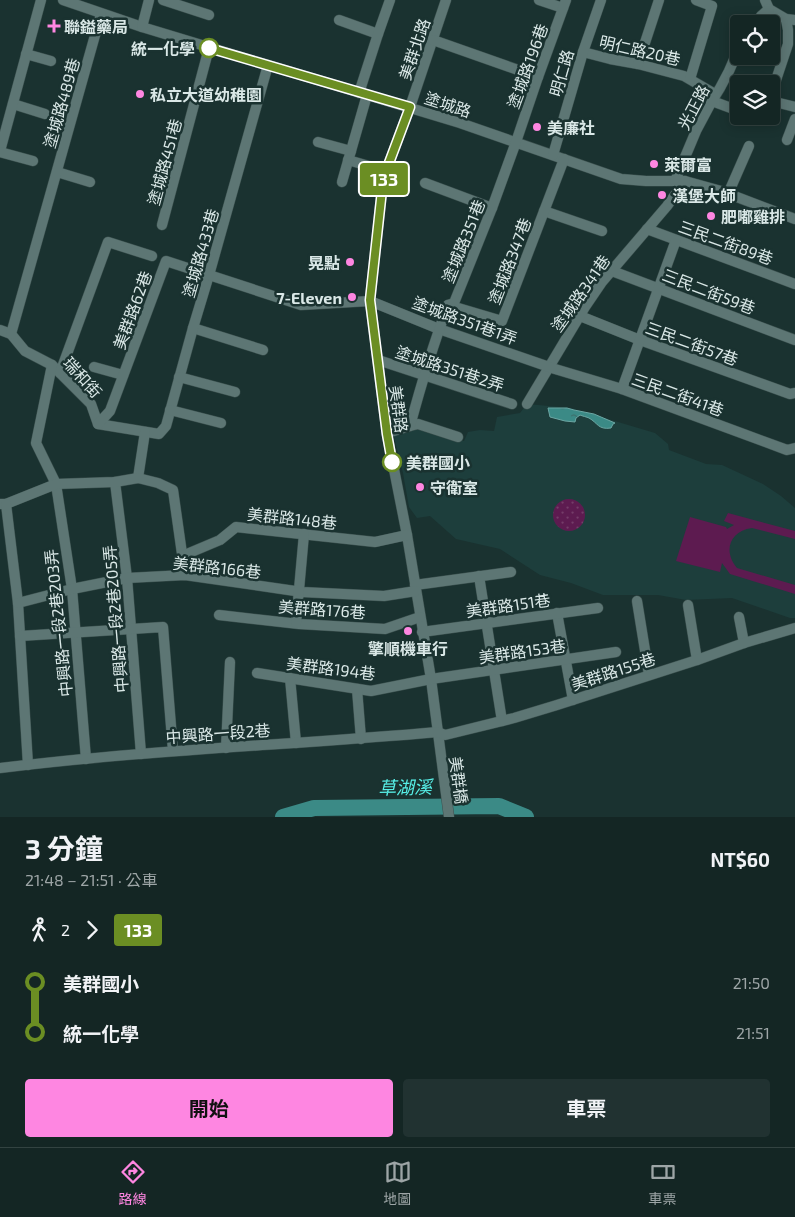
<!DOCTYPE html>
<html lang="zh-TW">
<meta charset="utf-8">
<style>
:root{--surface:#142624;--page:#213231;--text:#f1f3f6;--muted:#9da5a6;--line:#334341;--accent:#fe86e1}
body{margin:0;font-family:"Exo 2","Noto Sans TC",sans-serif;background:var(--page);color:var(--text);height:100vh;display:flex;flex-direction:column;font-size:19px;white-space:nowrap}
*{box-sizing:border-box;margin:0}
p{font-size:16px;color:var(--muted)}
.icon{flex:none;width:28px;height:28px;fill:none;stroke:currentColor;stroke-width:2;stroke-linecap:round;stroke-linejoin:round}
.map{position:relative;height:817px;overflow:hidden}
.panel{display:flex;flex-direction:column;background:var(--surface);flex:1}
.panel>*{flex:none}
.badge{padding:0 10px;border-radius:4px;font-size:18px;line-height:32px}
.controls{position:absolute;left:730px;top:15px;display:grid;gap:10px}
.controls a{display:grid;place-items:center;width:50px;height:50px;border-radius:5px;background:var(--surface);box-shadow:0 2px 12px #0003,0 0 0 1px var(--line);font-size:25px}
.map>.badge{position:absolute;translate:-50% -50%;box-shadow:0 0 0 2px #fff}
.legs{display:flex;align-items:center;gap:8px;height:55px;padding:0 25px;font-size:16px}
.legs p{margin-inline-start:auto}
.overview{display:flex;align-items:center;justify-content:space-between;height:85px;padding:0 25px}
h1{font-size:28px;font-weight:700;line-height:38px}
.button{display:flex;gap:10px;margin-top:auto;padding:10px 25px}
.button a{flex:1;height:58px;border-radius:5px;background:var(--accent);color:#111;font-size:20px;font-weight:700;line-height:58px;text-align:center}
.button a+a{background:var(--page);color:var(--text)}
ul{padding:0 25px;list-style:none}
li{display:flex;align-items:center;gap:18px;height:50px;font-size:19px}
li i{display:grid;place-items:center;width:8px;height:100%;margin:0 6px;background:currentColor}
li i::after{content:'';width:12px;height:12px;margin:-6px;border:4px solid;border-radius:50%;background:var(--surface)}
li p{margin-inline-start:auto}
li:first-child i{background:linear-gradient(#0000 50%,currentColor 0)}
li:last-child i{background:linear-gradient(currentColor 50%,#0000 0)}
.tabs{display:flex;justify-content:space-around;align-items:center;height:70px;border-top:1px solid var(--line);background:var(--surface);font-size:14px;color:var(--muted)}
.tabs a{display:grid;justify-items:center;gap:2px}
.tabs .on{color:var(--accent)}
.map>svg:first-child{display:block}
.built{fill:#1d3e3c}
.park{fill:url(#park-dots)}
.pitch{fill:#5d1b50}
.water{fill:url(#water-ripples);stroke:#6ba6a3}
.lines{fill:none;stroke-linecap:round;stroke-linejoin:round}
.river{stroke:#3b8a86;stroke-width:16}
.minor-casing{stroke:#3b504e;stroke-width:11}
.minor{stroke:#5d7674;stroke-width:10}
.line-1-casing{stroke:#fff;stroke-width:11}
.line-1{stroke:#6b8e23;stroke-width:8}
.poi-dot{fill:#fe86e1;stroke:#1a3230;stroke-width:2}
.stop-1-dot{fill:#fff;stroke:#6b8e23;stroke-width:2.5}
.labels{text-anchor:middle;dominant-baseline:central;stroke-width:5;stroke-linejoin:round;paint-order:stroke}
.poi-label{font-size:16px;font-weight:bold;fill:#dae8e7;stroke:#1a3230;text-anchor:start}
.stop-label{font-size:16px;font-weight:bold;fill:#dae8e7;stroke:#1a3230;text-anchor:end}
.street-label{font-size:16px;fill:#dae8e7;stroke:#1a3230}
.water-label{font-size:18px;font-style:italic;fill:#57efe7;stroke:#1a3230}
</style>
<div class="map">
<svg width="795" height="817" viewBox="0 0 795 817">
<defs>
<pattern id="park-dots" width="8" height="8" patternUnits="userSpaceOnUse" patternTransform="scale(1.25)"><rect width="8" height="8" fill="#5d1b50"/><path d="M2 2h.1M6 6h.1" fill="none" stroke="#743c69" stroke-width="1.8" stroke-linecap="round"/></pattern>
<pattern id="water-ripples" width="26" height="14" patternUnits="userSpaceOnUse" patternTransform="scale(1.25)"><rect width="26" height="14" fill="#3b8a86"/><path d="M2 4q2-2 4 0t4 0M15 11q2-2 4 0t4 0" fill="none" stroke="#3d6f6c"/></pattern>
</defs>
<rect width="100%" height="100%" fill="#1a3230"/>
<polygon class="built" points="527,404 571,408 655,433 668,444 669,450 706,464 722,465 763,484 781,496 795,508 795,618 790,618 732,598 686,600 658,595 603,595 571,583 540,575 500,549 456,539 430,516 417,518 409,507 403,473 393,433 416,427 464,441 468,432 480,430 494,431 497,417 520,413"/>
<circle class="park" cx="569" cy="515" r="16"/>
<path class="pitch" d="M728,513L795,531V539L752,528C729,531 723,552 737,568L795,585V594L730,574L722,563L720,572L676,561L690,517L726,527L727,529L734,525L724,521Z"/>
<path class="water" d="M548,408H567L574,410L594,414L615,423L613,424L611,428C598,430 598,423 589,418C587,417 582,416 580,415L576,418L575,422L565,421L550,417Z"/>
<g class="lines">
<polyline class="river" points="283,817 314,808 499,806 526,817"/>
<g class="minor-casing">
<g id="minor">
<polyline points="63,0 142,27 460,123 621,179 646,181 685,181 721,191 795,219"/>
<polyline points="163,0 209,15"/>
<polyline points="446,0 410,107 386,171 382,190 370,301 387,434 407,535 431,679 449,817"/>
<polyline points="539,0 563,8"/>
<polyline points="765,0 769,9 786,19 795,20"/>
<polyline points="339,20 378,34"/>
<polyline points="755,24 761,16 769,9"/>
<polyline points="142,27 149,0"/>
<polyline points="433,40 538,77"/>
<polyline points="583,52 610,59 638,64 684,76 715,94"/>
<polyline points="26,54 51,61"/>
<polyline points="638,64 659,0"/>
<polyline points="690,79 712,6 696,0"/>
<polyline points="359,93 378,34 390,0"/>
<polyline points="771,95 788,44 788,30 786,19"/>
<polyline points="712,101 739,111"/>
<polyline points="771,101 795,107"/>
<polyline points="13,104 45,114"/>
<polyline points="753,116 761,116"/>
<polyline points="787,140 795,119"/>
<polyline points="318,142 351,151"/>
<polyline points="0,151 41,0"/>
<polyline points="0,152 33,161"/>
<polyline points="553,155 583,52 601,0"/>
<polyline points="348,160 386,171"/>
<polyline points="57,172 90,182"/>
<polyline points="675,181 696,131 712,101 720,88 729,71 739,48"/>
<polyline points="342,182 367,95"/>
<polyline points="425,183 492,208"/>
<polyline points="728,194 749,146"/>
<polyline points="544,211 602,231"/>
<polyline points="162,225 209,48"/>
<polyline points="647,229 795,284"/>
<polyline points="612,271 795,340"/>
<polyline points="448,305 502,321 564,159"/>
<polyline points="580,316 640,340 790,394 795,393"/>
<polyline points="193,328 263,350"/>
<polyline points="0,330 11,334 25,351 52,365 91,404 98,424 159,434 166,426 193,328 209,275 268,65"/>
<polyline points="11,334 101,14"/>
<polyline points="378,360 512,404"/>
<polyline points="52,365 36,443 56,484 72,589 86,759"/>
<polyline points="94,367 123,375"/>
<polyline points="60,373 108,242 152,256"/>
<polyline points="179,377 235,392"/>
<polyline points="622,389 676,240"/>
<polyline points="527,404 585,307 602,282 667,206 685,181"/>
<polyline points="170,410 221,423"/>
<polyline points="98,424 110,411 166,261 301,305 370,301 439,329 555,369 622,389 787,450 795,448"/>
<polyline points="410,426 418,424 458,437"/>
<path d="M387,433L410,426C421,385 433,345 448,305L454,303L492,208L516,142L538,77L566,0"/>
<polyline points="138,478 145,432"/>
<polyline points="115,482 127,578 141,754"/>
<polyline points="0,504 6,504 56,484 115,482 138,478 158,483 173,490 185,575"/>
<polyline points="6,504 18,603 28,765"/>
<polyline points="182,556 220,540 236,527 375,542 407,535"/>
<polyline points="479,576 502,721"/>
<polyline points="415,585 511,572"/>
<polyline points="637,601 649,675"/>
<polyline points="18,603 72,589 127,578 185,575 302,592 384,596 416,591"/>
<polyline points="688,605 697,660"/>
<polyline points="557,613 573,700"/>
<polyline points="219,615 299,624 385,629 420,617"/>
<polyline points="739,617 744,643"/>
<polyline points="296,623 304,534"/>
<polyline points="422,632 598,608"/>
<polyline points="20,636 163,627 173,751"/>
<polyline points="257,673 371,691 431,679 616,652"/>
<polyline points="290,678 296,743"/>
<polyline points="357,689 361,739"/>
<polyline points="226,748 230,662"/>
<path d="M0,768C145,750 292,745 438,732L445,735L514,718L557,705L697,660L744,643L795,628"/>
</g>
</g>
<use href="#minor" class="minor"/>
</g>
<g class="lines">
<g class="line-1-casing">
<polyline id="line-1" points="209,48 410,107 386,171 382,190 370,300 387,434 392,462"/>
</g>
<use href="#line-1" class="line-1"/>
</g>
<g class="poi-dot">
<path d="M51.5 18.5h5v5h5v5h-5v5h-5v-5h-5v-5h5z"/>
<circle cx="140" cy="94" r="5"/>
<circle cx="537" cy="127" r="5"/>
<circle cx="654" cy="164" r="5"/>
<circle cx="662" cy="195" r="5"/>
<circle cx="711" cy="216" r="5"/>
<circle cx="350" cy="262" r="5"/>
<circle cx="352" cy="297" r="5"/>
<circle cx="420" cy="487" r="5"/>
<circle cx="408" cy="631" r="5"/>
</g>
<g class="stop-1-dot">
<circle cx="209" cy="48" r="9"/>
<circle cx="392" cy="462" r="9"/>
</g>
<g class="labels">
<g class="poi-label">
<text x="64" y="26">聯鎰藥局</text>
<text x="150" y="94">私立大道幼稚園</text>
<text x="547" y="127">美廉社</text>
<text x="664" y="164">萊爾富</text>
<text x="672" y="195">漢堡大師</text>
<text x="721" y="216">肥嘟雞排</text>
<text x="340" y="262" text-anchor="end">晃點</text>
<text x="342" y="297" text-anchor="end">7-Eleven</text>
<text x="430" y="487">守衛室</text>
<text x="408" y="648" text-anchor="middle">擎順機車行</text>
</g>
<g class="stop-label">
<text x="195" y="48">統一化學</text>
<text x="406" y="462" text-anchor="start">美群國小</text>
</g>
<g class="street-label">
<text transform="translate(414 49) rotate(-71)">美群北路</text>
<text transform="translate(640 50) rotate(13)">明仁路20巷</text>
<text transform="translate(527 66) rotate(-70)">塗城路196巷</text>
<text transform="translate(561 73) rotate(-74)">明仁路</text>
<text transform="translate(61 103) rotate(-74)">塗城路489巷</text>
<text transform="translate(448 104) rotate(18)">塗城路</text>
<text transform="translate(693 107) rotate(-62)">光正路</text>
<text transform="translate(164 162) rotate(-75)">塗城路451巷</text>
<text transform="translate(463 241) rotate(-68)">塗城路351巷</text>
<text transform="translate(726 242) rotate(20)">三民二街89巷</text>
<text transform="translate(200 253) rotate(-74)">塗城路433巷</text>
<text transform="translate(509 261) rotate(-69)">塗城路347巷</text>
<text transform="translate(709 291) rotate(21)">三民二街59巷</text>
<text transform="translate(580 293) rotate(-55)">塗城路341巷</text>
<text transform="translate(132 310) rotate(-70)">美群路62巷</text>
<text transform="translate(465 320) rotate(20)">塗城路351巷1弄</text>
<text transform="translate(692 343) rotate(20)">三民二街57巷</text>
<text transform="translate(450 368) rotate(18)">塗城路351巷2弄</text>
<text transform="translate(83 377) rotate(48)">瑞和街</text>
<text transform="translate(678 394) rotate(20)">三民二街41巷</text>
<text transform="translate(399 409) rotate(82)">美群路</text>
<text transform="translate(292 518) rotate(6)">美群路148巷</text>
<text transform="translate(217 567) rotate(6)">美群路166巷</text>
<text transform="translate(508 605) rotate(-8)">美群路151巷</text>
<text transform="translate(322 609) rotate(4)">美群路176巷</text>
<text transform="translate(115 619) rotate(-95)">中興路一段2巷205弄</text>
<text transform="translate(58 623) rotate(-96)">中興路一段2巷203弄</text>
<text transform="translate(522 651) rotate(-8)">美群路153巷</text>
<text transform="translate(331 668) rotate(7)">美群路194巷</text>
<text transform="translate(613 671) rotate(-18)">美群路155巷</text>
<text transform="translate(218 733) rotate(-4)">中興路一段2巷</text>
<text transform="translate(459 780) rotate(82)">美群橋</text>
</g>
<g class="water-label">
<text transform="translate(405 787) rotate(-1)">草湖溪</text>
</g>
</g>
</svg>
<div class="controls">
<a><svg class="icon" aria-label="locate" viewBox="0 0 24 24"><circle cx="12" cy="12" r="6"/><path d="M12 2v4M12 18v4M2 12h4M18 12h4"/></svg></a>
<a><svg class="icon" aria-label="layers" viewBox="0 0 24 24"><path d="M12 4l9 5-9 5-9-5zM3 14l9 5 9-5"/></svg></a>
</div>
<b class="badge" style="left:384px;top:179px;background:#6b8e23;color:#fff">133</b>
</div>
<section class="panel">
<div class="overview"><div><h1>3 分鐘</h1><p>21:48 – 21:51 · 公車</p></div><b>NT$60</b></div>
<div class="legs"><svg class="icon" aria-label="walk" viewBox="0 0 24 24"><circle cx="13" cy="4" r="2"/><path d="M13 8l-2 6 4 7M11 14l-3 7M7 12l3-4h3l4 4"/></svg>2<svg class="icon" aria-label="forward" viewBox="0 0 24 24"><path d="M9 5l7 7-7 7"/></svg><b class="badge" style="background:#6b8e23;color:#fff">133</b></div>
<ul>
<li><i style="color:#6b8e23"></i><b>美群國小</b><p>21:50</p></li>
<li><i style="color:#6b8e23"></i><b>統一化學</b><p>21:51</p></li>
</ul>
<div class="button"><a>開始</a><a>車票</a></div>
</section>
<nav class="tabs">
<a class="on"><svg class="icon" aria-label="directions" viewBox="0 0 24 24"><path d="M12 3l9 9-9 9-9-9zM9 14v-3h6M13 9l2 2-2 2"/></svg>路線</a>
<a><svg class="icon" aria-label="map" viewBox="0 0 24 24"><path d="M3 6l6-2 6 2 6-2v14l-6 2-6-2-6 2zM9 4v14M15 6v14"/></svg>地圖</a>
<a><svg class="icon" aria-label="tickets" viewBox="0 0 24 24"><path d="M3 7h18v10H3zM15 7v10"/></svg>車票</a>
</nav>
